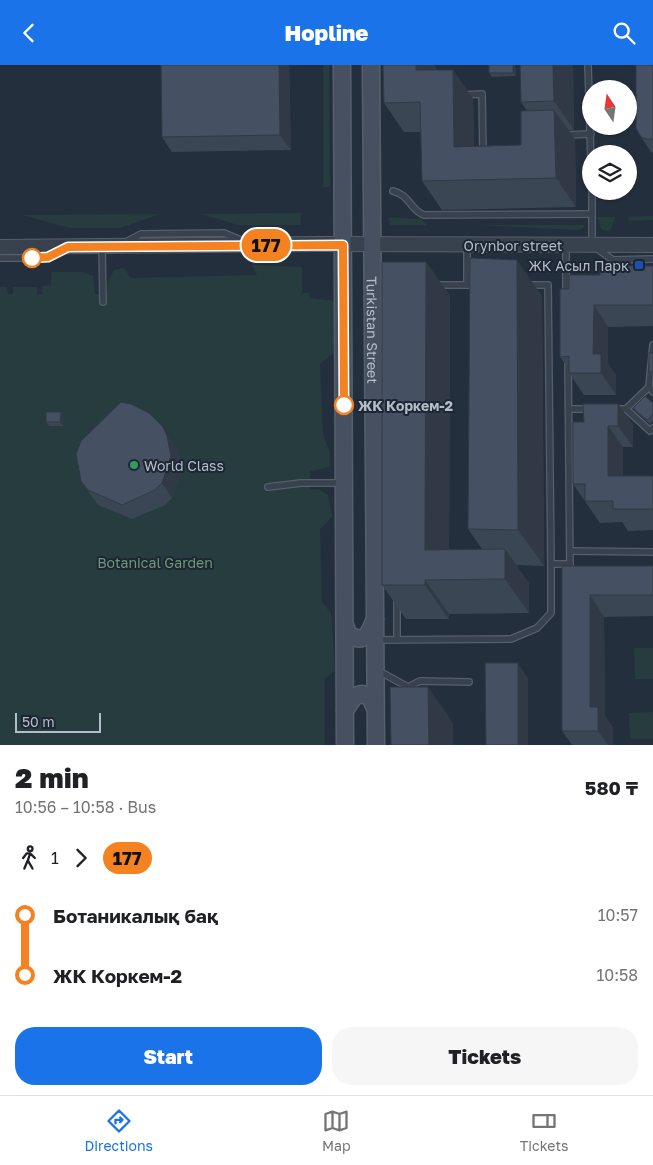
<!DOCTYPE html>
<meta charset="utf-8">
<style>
:root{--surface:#fff;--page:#f6f6f6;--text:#202124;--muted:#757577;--line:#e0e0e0;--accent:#1a73e8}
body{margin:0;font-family:"Golos Text",sans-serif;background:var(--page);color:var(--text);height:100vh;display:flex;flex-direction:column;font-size:19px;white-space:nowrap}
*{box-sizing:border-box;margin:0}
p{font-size:16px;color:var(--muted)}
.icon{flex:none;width:28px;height:28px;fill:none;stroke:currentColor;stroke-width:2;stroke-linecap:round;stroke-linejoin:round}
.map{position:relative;height:680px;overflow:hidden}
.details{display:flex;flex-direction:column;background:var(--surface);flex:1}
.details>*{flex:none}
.badge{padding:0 10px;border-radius:16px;font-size:18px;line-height:32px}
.needle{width:32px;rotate:347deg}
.controls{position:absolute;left:582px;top:15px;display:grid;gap:10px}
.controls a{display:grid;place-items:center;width:55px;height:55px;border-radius:50%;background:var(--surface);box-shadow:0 1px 4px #0004;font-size:25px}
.scale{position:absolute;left:15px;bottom:12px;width:86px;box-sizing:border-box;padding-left:5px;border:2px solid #b4bcc9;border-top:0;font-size:14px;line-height:18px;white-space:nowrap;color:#b4bcc9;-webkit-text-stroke:4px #1d2633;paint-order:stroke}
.map>.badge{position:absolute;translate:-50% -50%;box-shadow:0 0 0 2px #fff}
.legs{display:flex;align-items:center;gap:8px;height:55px;padding:0 15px;font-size:16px}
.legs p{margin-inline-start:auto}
.headline{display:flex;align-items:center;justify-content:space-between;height:85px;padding:0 15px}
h1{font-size:28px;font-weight:800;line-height:38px}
.button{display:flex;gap:10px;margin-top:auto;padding:10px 15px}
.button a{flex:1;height:58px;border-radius:20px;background:var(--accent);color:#fff;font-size:20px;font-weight:800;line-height:58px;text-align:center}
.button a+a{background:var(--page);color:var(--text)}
ul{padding:0 15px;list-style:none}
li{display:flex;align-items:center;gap:18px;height:60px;font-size:19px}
li i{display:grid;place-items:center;width:8px;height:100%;margin:0 6px;background:currentColor}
li i::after{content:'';width:12px;height:12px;margin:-6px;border:4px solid;border-radius:50%;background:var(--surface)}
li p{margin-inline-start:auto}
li:first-child i{background:linear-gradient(#0000 50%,currentColor 0)}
li:last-child i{background:linear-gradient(currentColor 50%,#0000 0)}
header{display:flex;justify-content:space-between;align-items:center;height:65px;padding:0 15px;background:var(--accent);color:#fff;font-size:22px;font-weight:800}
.tabs{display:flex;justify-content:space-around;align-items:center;height:70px;border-top:1px solid var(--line);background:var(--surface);font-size:14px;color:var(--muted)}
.tabs a{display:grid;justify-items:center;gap:2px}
.tabs .on{color:var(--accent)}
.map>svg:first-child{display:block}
.green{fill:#263c3f}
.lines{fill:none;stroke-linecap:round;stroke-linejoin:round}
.service-casing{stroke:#565f6c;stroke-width:8}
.tertiary-casing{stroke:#565f6c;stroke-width:16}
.secondary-casing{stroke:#565f6c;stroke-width:19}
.service{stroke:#38414e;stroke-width:5.5}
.tertiary{stroke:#38414e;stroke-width:14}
.secondary{stroke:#465061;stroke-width:16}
.wall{fill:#3b4654}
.shaded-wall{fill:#303945}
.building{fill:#455162;stroke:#303945}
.line-1-casing{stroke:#fff;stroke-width:11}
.line-1{stroke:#f58220;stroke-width:8}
.stop-1-dot{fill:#fff;stroke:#f58220;stroke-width:2.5}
.transit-dot{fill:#1a4fb4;stroke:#1d2633;stroke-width:2}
.leisure-dot{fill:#2e9e5b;stroke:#1d2633;stroke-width:2}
.labels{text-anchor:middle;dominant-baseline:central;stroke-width:4;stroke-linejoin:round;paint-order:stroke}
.street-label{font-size:14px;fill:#b4bcc9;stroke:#1d2633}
.poi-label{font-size:14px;fill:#b4bcc9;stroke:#1d2633;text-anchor:end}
.stop-label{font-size:14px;font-weight:bold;fill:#b4bcc9;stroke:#1d2633;text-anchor:start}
.park-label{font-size:14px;fill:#6b9a76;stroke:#1d2633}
</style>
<header><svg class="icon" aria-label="back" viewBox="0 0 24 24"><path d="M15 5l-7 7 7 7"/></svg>Hopline<svg class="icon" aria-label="search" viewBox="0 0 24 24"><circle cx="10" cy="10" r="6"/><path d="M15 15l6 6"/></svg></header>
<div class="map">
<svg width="653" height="680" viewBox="0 0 653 680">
<rect width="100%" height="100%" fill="#242f3e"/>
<g class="green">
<polygon points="323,0 329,0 330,122 323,122"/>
<polygon points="301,148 301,160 238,160 201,149"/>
<polygon points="160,149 120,163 70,163 22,150"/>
<polygon points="653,151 653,155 629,156 628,152"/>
<polygon points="389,152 422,154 426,160 390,160"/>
<polygon points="597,152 615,152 612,162 609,166 602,165"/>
<polygon points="478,160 585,160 582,164 577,165"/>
<polygon points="252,200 302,202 302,228 309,228 309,233 336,236 336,286 320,299 323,370 330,387 330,402 310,406 310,425 319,424 328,430 332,452 320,464 322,537 331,548 335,606 325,613 325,680 0,680 0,222 7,222 8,229 13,229 13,222 37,222 37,229 42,229 43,221 51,220 51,207 82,207 93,211 95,229 107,229 108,216 114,205 124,203 131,213 257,210"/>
<polygon points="634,583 653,583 653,614 635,614"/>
<polygon points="653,647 653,674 630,674 629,648"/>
</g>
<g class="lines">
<g class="service-casing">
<g id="service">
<polyline points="588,0 591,98"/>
<polyline points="463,30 482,29 483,87"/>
<polyline points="565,70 591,69"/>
<path d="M393,126C410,130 410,145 424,150L592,149"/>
<polyline points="592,126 592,180 613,195 653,194"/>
<polyline points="126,177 141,169 224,168 243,176"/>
<polyline points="467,180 467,220"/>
<polyline points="566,180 566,230"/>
<polyline points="102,181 103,237"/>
<polyline points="0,193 48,193 61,186"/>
<polyline points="435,220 475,220"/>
<polyline points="527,220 548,220 551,499"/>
<polyline points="568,295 570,508"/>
<polyline points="649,322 653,280"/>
<polyline points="569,344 589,344"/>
<polyline points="616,344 626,344 650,366 653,363"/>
<polyline points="626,344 649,322 653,327"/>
<polyline points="268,422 301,418 342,418"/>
<polyline points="570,486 653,487"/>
<polyline points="397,533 397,575"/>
<polyline points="376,575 511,574 537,563 551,548 551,499 570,499"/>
<polyline points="377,605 408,622"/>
<polyline points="407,629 408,622 420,616 469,617"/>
</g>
</g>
<g class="tertiary-casing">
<polyline id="tertiary" points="0,182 316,179 653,180"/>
</g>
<g class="secondary-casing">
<g id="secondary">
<polyline points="342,0 345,680"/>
<path id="s1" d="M371,0L376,680"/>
<path d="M345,560L348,569C365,580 369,569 375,554"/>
<polyline points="345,645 355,631 362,629 370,632 375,643"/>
</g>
</g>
<use href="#service" class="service"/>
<use href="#tertiary" class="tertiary"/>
<use href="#secondary" class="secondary"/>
</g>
<g class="wall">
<polygon points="161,0 289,0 291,85 172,87 162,72"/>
<polygon points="383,0 435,0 436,5 453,5 473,34 474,81 521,80 527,46 521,37 573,0 574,65 568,65 575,74 576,142 442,145 422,116 421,67 404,67 384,38"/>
<polygon points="489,0 515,0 516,11 492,12 489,8"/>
<polygon points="653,0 653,88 651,87 641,72"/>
<polygon points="426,197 450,231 449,485 482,484 468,464 542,231 544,501 516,500 529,518 529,548 449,549 449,554 406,554 382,520"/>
<polygon points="653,201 653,261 608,262 608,299 616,310 616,330 584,330 569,308 569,304 560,292 569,224 600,210"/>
<polygon points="653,288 653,312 649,307"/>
<polygon points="653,338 653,356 650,359 636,347 633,343"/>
<polygon points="618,339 633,360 633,382 623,382 623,411 653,411 653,465 628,466 622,457 600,458 573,419 584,357"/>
<polygon points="61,347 63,351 63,361 49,361 46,357"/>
<polygon points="173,377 178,386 182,406 172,433 165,440 132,454 98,440 81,416"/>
<polygon points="562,501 653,501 653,551 604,552 605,651 613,663 613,680 572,680 562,666"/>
</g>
<g class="shaded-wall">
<polygon points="279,0 289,0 291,85 280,70"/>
<polygon points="416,0 435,0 436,34 416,5"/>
<polygon points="513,0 515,0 516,11 513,8"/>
<polygon points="553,0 573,0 574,65 554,36"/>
<polygon points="453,5 473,34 475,111 454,82"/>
<polygon points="554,45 575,74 576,142 556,113"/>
<polygon points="517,195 542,231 544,501 518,465"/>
<polygon points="426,197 450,231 449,514 425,485"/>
<polygon points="594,240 608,262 608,299 616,310 616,330 601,308 593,289"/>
<polygon points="618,339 633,360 633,382 618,361"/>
<polygon points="61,347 63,351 63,361 60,357"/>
<polygon points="608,361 623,382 623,432 608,411"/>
<polygon points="163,362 173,377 178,386 182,406 172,433 162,418"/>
<polygon points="505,484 529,518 529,548 505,514"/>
<polygon points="425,515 449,549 449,554 425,520"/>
<polygon points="590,530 604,552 605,651 613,663 613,680 608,680 598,666 590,642"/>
<polygon points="518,598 528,613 528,680 518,680"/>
<polygon points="428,622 453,658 453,680 429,680"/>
</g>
<g class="building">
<polygon points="161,0 279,0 280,70 162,72"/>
<polygon points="383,0 416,0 416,5 453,5 454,82 521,80 521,46 554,45 556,113 422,116 420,37 384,38"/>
<rect x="489" y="0" width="24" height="8"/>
<polygon points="520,0 553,0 554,36 521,37"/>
<polygon points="636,0 653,0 653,74 646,74 641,72 636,63"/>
<polygon points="470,193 517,195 518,465 468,464"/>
<polygon points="382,197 426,197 425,485 505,484 505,514 425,515 425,520 382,520"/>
<polygon points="600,201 653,201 653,240 594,240 593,289 601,289 601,308 569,308 569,291 560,292 560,224 569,224 569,210 600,210"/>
<rect x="649" y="288" width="4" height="19"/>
<polygon points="645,331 653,338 653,349 647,355 633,343"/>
<polygon points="121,337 131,339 149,348 163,362 167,371 171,391 162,418 155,425 122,440 88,425 81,416 76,389 81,376"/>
<polygon points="583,339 618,339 618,361 608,361 608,411 653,411 653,444 613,444 613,436 585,436 585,419 573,419 573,357 584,357"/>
<polygon points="46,347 61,347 60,357 46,357"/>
<polygon points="562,501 653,501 653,530 590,530 590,642 598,642 598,666 562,666"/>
<polygon points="485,598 518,598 518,680 486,680"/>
<polygon points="390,622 428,622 429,680 391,680"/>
</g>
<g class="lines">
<g class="line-1-casing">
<polyline id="line-1" points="32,193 48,192 68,182 343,180 344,340"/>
</g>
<use href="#line-1" class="line-1"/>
</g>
<g class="stop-1-dot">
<circle cx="32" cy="193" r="9"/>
<circle cx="344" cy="340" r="9"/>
</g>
<rect class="transit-dot" x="634" y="195" width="10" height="10" rx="2.5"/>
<circle class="leisure-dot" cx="134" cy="400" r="5"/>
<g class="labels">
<g class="street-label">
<text x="513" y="180">Orynbor street</text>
<text stroke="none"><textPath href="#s1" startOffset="265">Turkistan Street</textPath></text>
</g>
<g class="poi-label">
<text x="629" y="200">ЖК Асыл Парк</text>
<text x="144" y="400" text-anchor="start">World Class</text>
</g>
<g class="stop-label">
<text x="358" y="340">ЖК Коркем-2</text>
</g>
<g class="park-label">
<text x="155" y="497">Botanical Garden</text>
</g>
</g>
</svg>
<div class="controls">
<a><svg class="needle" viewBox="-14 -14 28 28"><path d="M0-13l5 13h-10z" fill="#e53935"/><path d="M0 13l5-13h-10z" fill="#757577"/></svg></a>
<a><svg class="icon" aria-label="layers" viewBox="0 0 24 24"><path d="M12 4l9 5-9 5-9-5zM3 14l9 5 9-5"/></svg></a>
</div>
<div class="scale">50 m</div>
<b class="badge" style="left:266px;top:180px;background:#f58220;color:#111">177</b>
</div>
<section class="details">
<div class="headline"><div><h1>2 min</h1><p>10:56 – 10:58 · Bus</p></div><b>580 ₸</b></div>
<div class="legs"><svg class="icon" aria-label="walk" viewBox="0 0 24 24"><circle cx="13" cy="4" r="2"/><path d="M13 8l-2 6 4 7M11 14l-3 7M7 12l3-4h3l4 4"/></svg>1<svg class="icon" aria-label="forward" viewBox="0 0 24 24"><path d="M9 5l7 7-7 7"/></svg><b class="badge" style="background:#f58220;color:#111">177</b></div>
<ul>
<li><i style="color:#f58220"></i><b>Ботаникалық бақ</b><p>10:57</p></li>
<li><i style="color:#f58220"></i><b>ЖК Коркем-2</b><p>10:58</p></li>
</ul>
<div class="button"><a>Start</a><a>Tickets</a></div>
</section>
<nav class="tabs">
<a class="on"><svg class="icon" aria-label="directions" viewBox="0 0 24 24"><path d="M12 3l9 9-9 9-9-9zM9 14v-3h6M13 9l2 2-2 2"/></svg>Directions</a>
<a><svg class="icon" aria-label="map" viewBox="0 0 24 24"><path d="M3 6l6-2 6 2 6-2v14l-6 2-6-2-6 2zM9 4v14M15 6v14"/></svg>Map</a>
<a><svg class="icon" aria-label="tickets" viewBox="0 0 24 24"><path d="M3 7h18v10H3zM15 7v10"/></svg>Tickets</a>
</nav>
